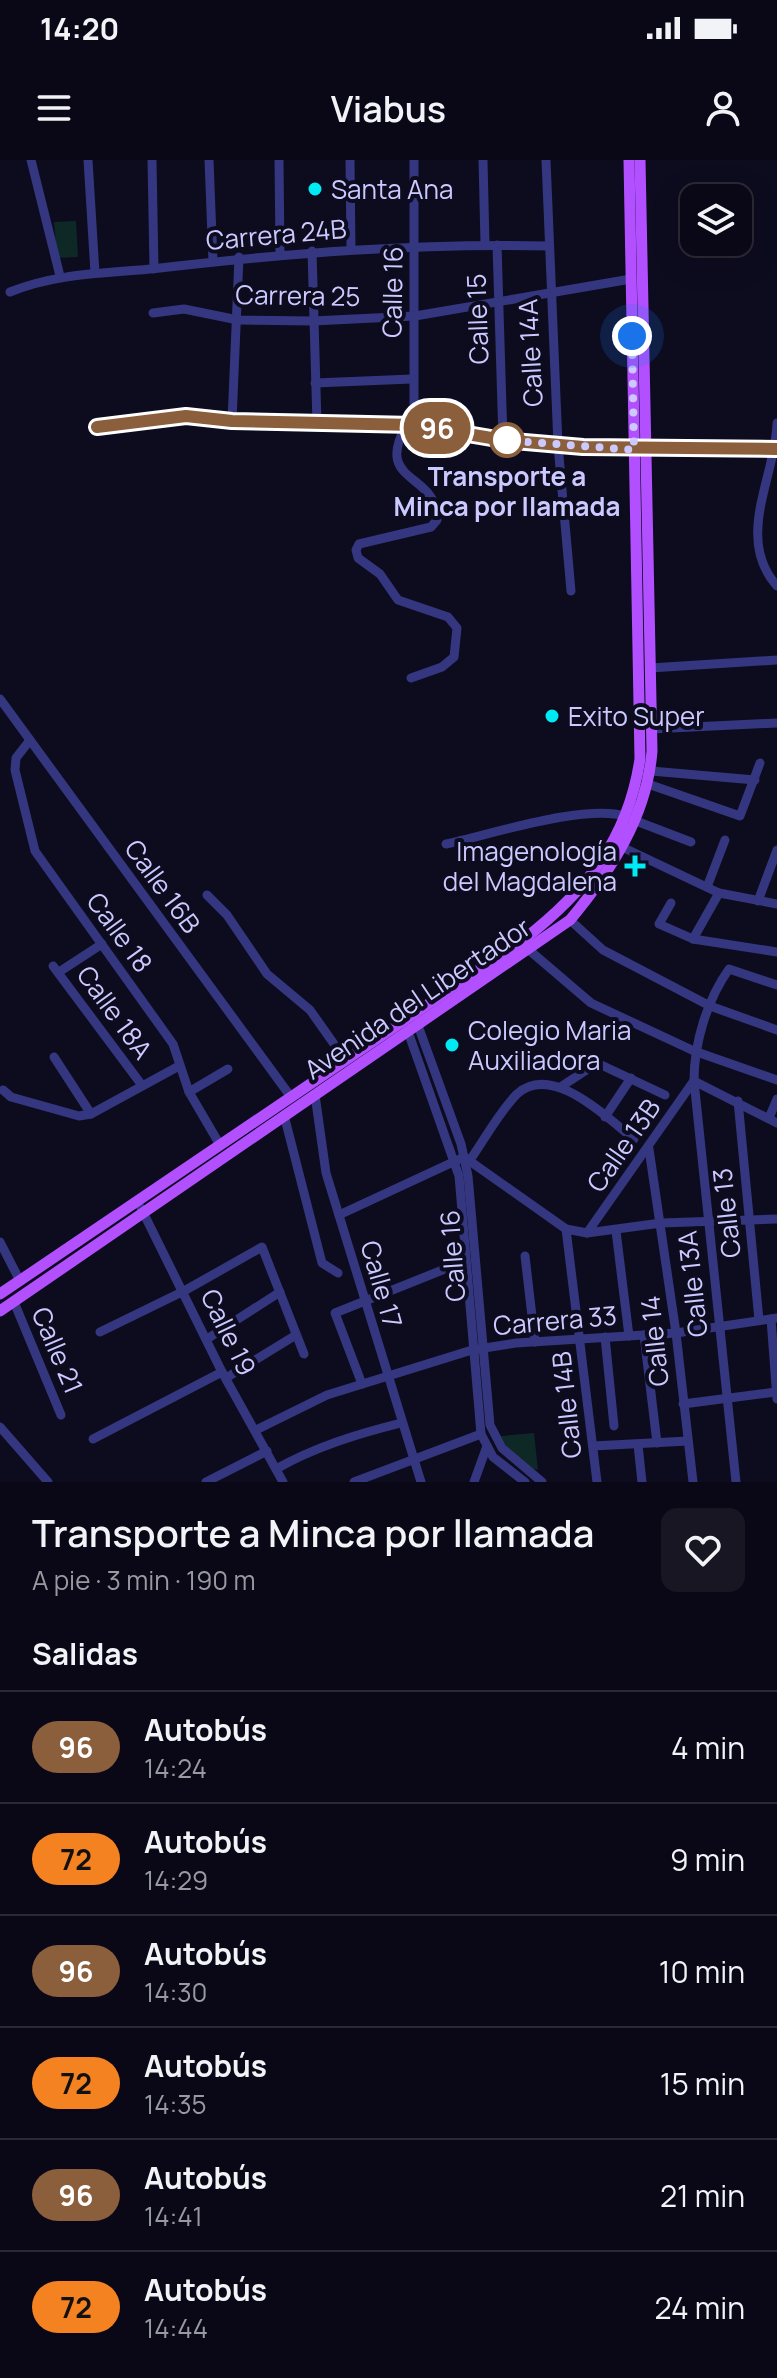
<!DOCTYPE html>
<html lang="es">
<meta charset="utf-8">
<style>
:root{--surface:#0a0816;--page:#181623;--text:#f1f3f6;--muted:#999aa1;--line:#2a2935}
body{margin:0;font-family:Manrope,sans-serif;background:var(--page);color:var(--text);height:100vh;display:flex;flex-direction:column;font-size:30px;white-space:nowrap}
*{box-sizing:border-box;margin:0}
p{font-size:26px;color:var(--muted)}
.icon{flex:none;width:44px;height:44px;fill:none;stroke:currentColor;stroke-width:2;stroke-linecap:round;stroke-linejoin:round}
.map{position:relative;height:1322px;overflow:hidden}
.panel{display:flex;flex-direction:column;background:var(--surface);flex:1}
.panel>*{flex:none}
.badge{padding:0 16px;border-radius:26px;font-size:28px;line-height:52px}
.controls{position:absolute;left:680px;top:24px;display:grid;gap:16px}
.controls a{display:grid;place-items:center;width:72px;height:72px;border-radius:16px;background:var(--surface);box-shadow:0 8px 32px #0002,0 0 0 2px var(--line);font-size:40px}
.you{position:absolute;width:40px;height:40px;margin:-20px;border:6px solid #fff;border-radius:50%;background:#1a73e8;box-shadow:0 0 0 12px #1a73e833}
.map>.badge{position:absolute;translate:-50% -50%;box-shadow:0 0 0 4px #fff}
h2{padding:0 32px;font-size:30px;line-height:72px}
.round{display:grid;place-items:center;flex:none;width:84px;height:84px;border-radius:16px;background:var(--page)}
.headline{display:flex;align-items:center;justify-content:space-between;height:136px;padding:0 32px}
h1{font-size:38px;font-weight:600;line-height:60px}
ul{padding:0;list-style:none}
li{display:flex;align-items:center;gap:24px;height:112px;padding:0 32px;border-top:2px solid var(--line)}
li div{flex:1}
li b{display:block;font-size:30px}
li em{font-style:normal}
li .badge{min-width:88px;font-weight:700;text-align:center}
.status{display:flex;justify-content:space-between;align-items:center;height:56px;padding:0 40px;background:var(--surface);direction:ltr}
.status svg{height:22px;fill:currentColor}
header{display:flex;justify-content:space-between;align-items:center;height:104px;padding:0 32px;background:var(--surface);font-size:36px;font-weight:600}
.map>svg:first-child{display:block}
.green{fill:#0e2826}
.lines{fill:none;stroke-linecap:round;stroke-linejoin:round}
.minor{stroke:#34367f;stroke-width:9}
.major{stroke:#b250ff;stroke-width:11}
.line-casing{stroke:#fff;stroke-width:18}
.line{stroke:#8b5e3c;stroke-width:12}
.walk{stroke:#cbc9ff;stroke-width:8;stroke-dasharray:0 14.4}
.poi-dot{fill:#00eaf4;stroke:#0d0b1e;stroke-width:3}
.stop-dot{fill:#fff;stroke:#8b5e3c;stroke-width:4}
.labels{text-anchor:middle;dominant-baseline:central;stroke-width:8;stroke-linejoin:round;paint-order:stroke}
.poi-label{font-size:26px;fill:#cbc9ff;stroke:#0d0b1e;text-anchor:start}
.street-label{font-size:26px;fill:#cbc9ff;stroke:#0d0b1e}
.stop-label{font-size:26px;font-weight:bold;fill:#cbc9ff;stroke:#0d0b1e}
</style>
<div class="status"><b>14:20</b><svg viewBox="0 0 49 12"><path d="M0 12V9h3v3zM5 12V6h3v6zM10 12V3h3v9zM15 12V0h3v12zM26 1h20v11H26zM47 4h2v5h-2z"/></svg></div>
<header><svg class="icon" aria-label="menu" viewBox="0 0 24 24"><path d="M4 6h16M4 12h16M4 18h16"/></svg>Viabus<svg class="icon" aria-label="person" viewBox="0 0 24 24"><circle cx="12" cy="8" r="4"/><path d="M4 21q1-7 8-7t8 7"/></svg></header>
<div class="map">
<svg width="777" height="1322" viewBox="0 0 777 1322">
<rect width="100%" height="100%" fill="#0d0b1e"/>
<g class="green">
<polygon points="76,61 78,97 57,98 54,62"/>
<path d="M534,1273L538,1310C522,1308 507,1290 501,1276Z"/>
</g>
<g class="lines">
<g class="minor">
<polyline points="31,0 60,116"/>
<polyline points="88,0 95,113"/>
<polyline points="152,0 154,109"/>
<polyline points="209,0 213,102"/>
<polyline points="279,0 280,93"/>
<polyline points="350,0 351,88"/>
<polyline points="414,0 414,265"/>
<polyline points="483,0 485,84"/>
<polyline points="546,0 558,285 571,431"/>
<polyline points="497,85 503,280"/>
<polyline points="312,91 317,263"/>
<path d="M10,132C59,112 108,114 160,108C290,93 418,83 549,86"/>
<polyline points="153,153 184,149 238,160 313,161 415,156 631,119"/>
<polyline points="315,223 412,219"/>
<polyline points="232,261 239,97"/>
<path d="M777,263C776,316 734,378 777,426"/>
<path d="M407,264C372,325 438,311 437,360L431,367L359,384L356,390L358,398L380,414L398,440L448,457L457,468L454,497L442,507L411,518"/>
<polyline points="97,267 186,256 232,261 414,265 558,285 646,290 777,289"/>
<polyline points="650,508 777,500"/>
<polyline points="0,539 291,937"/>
<polyline points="651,569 777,563"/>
<polyline points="30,580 16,598 15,610 35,691 173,884 189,932 220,985"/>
<polyline points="651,611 755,620"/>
<polyline points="648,624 740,656 760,603"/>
<polyline points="636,661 691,682"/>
<path d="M446,684C493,674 582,644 626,656"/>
<polyline points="622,687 719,733 777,744"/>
<polyline points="707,727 725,680"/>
<polyline points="207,735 227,755 267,814 310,850 346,901"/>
<polyline points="758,741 777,690"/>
<polyline points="671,743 659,764 693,779 777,792"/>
<polyline points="570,760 603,790 710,846 777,870"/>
<polyline points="693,779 719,733"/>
<polyline points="529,790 591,843 694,891 777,920"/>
<polyline points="53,806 141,924"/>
<polyline points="59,812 102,784"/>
<polyline points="416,860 461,984 468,1016 490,1265 502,1288 542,1322"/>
<polyline points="406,866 459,1016 481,1274 493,1297 525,1322"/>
<polyline points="54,897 91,954"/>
<polyline points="694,921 777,963"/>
<polyline points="562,926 597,903 665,935"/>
<polyline points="3,930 11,937 79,956 91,954 179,906"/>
<polyline points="189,932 228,909"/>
<polyline points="315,935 326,1013 421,1322"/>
<polyline points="738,941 759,1160"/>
<polyline points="284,955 322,1103 338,1113"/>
<polyline points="605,957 631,918"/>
<polyline points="769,958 777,939"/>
<polyline points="649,989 676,1173 693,1322"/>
<path d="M470,1000C485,979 499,952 517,934C552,902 607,958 634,979"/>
<polyline points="141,1048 222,1212 283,1322"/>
<polyline points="339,1055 464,997 566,1069 587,1073 661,1063 777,1059"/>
<polyline points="566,1069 597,1322"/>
<polyline points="616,1071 629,1176"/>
<polyline points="587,1073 693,922"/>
<polyline points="0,1082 20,1121"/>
<polyline points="525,1096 535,1182"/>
<polyline points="14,1142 61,1255"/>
<polyline points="771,1159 777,1239"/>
<polyline points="100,1172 184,1131 262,1087 304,1194"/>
<polyline points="644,1175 657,1283"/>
<polyline points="605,1177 614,1266"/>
<polyline points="207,1179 280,1132"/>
<polyline points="226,1218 296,1175"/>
<polyline points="362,1224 335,1153 465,1101"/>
<polyline points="683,1244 776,1232"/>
<polyline points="0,1267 48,1322"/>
<polyline points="256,1270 327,1235 472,1190 516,1183 676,1173 777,1158"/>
<polyline points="93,1279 222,1212"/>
<polyline points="638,1285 642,1322"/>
<polyline points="593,1286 688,1281"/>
<path d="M276,1309C315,1287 357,1274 401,1263"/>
<polyline points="206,1322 267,1291"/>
<polyline points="354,1322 481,1274"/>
<polyline points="474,1322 487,1286"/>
<path d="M736,1322L694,921C694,883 707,840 729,809L777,825"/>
</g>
<g class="major">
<path d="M0,1134L523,780C585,732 628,680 640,599L629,0"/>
<path d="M0,1151L570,760C611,711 647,656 652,591L640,0"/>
</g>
</g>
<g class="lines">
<g class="line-casing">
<polyline id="line" points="97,267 186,256 232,261 414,265 503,280 583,287 777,289"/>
</g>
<use href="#line" class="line"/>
<polyline class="walk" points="507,280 503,280 634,290 632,176"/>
</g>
<g class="poi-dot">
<circle cx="315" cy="29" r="8"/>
<circle cx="552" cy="556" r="8"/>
<path d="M631 694h8v8h8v8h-8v8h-8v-8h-8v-8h8z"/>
<circle cx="452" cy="885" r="8"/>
</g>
<circle class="stop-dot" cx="507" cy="280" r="16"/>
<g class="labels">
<g class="poi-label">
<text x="331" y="29">Santa Ana</text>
<text x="568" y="556">Exito Super</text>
<text x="617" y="691" text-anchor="end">Imagenología<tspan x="617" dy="30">del Magdalena</tspan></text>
<text x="468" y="870">Colegio Maria<tspan x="468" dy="30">Auxiliadora</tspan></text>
</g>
<g class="street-label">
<text transform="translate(276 74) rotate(-5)">Carrera 24B</text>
<text transform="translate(392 132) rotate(-89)">Calle 16</text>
<text transform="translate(298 135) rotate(1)">Carrera 25</text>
<text transform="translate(477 159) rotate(-92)">Calle 15</text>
<text transform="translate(530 193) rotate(-93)">Calle 14A</text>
<text transform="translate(163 726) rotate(54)">Calle 16B</text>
<text transform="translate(120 772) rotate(54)">Calle 18</text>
<text transform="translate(417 838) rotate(-34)">Avenida del Libertador</text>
<text transform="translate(115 852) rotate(54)">Calle 18A</text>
<text transform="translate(623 985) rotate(-55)">Calle 13B</text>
<text transform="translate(726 1053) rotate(-96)">Calle 13</text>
<text transform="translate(452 1096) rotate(-94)">Calle 16</text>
<text transform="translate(382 1124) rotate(74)">Calle 17</text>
<text transform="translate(692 1124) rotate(-96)">Calle 13A</text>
<text transform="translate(555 1160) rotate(-5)">Carrera 33</text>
<text transform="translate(229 1172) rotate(64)">Calle 19</text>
<text transform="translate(654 1181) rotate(-96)">Calle 14</text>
<text transform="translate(58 1190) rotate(67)">Calle 21</text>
<text transform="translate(566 1245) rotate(-96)">Calle 14B</text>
</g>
<g class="stop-label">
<text x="507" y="316">Transporte a<tspan x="507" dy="30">Minca por llamada</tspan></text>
</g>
</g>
</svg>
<div class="controls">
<a><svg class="icon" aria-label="layers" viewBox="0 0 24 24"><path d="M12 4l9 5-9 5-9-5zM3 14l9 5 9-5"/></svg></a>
</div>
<div class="you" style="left:632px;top:176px"></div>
<b class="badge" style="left:437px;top:268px;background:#8b5e3c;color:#fff">96</b>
</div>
<section class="panel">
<div class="headline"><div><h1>Transporte a Minca por llamada</h1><p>A pie · 3 min · 190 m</p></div><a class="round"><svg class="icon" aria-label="heart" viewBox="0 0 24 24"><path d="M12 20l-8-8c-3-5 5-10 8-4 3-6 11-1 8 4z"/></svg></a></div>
<h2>Salidas</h2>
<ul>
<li><span class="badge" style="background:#8b5e3c;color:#fff">96</span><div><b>Autobús</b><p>14:24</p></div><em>4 min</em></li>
<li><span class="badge" style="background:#f58220;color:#111">72</span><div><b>Autobús</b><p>14:29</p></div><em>9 min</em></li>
<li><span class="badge" style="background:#8b5e3c;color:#fff">96</span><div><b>Autobús</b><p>14:30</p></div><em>10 min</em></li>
<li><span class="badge" style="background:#f58220;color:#111">72</span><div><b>Autobús</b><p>14:35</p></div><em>15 min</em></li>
<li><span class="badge" style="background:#8b5e3c;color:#fff">96</span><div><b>Autobús</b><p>14:41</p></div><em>21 min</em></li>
<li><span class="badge" style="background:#f58220;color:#111">72</span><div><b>Autobús</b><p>14:44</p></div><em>24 min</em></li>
</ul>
</section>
